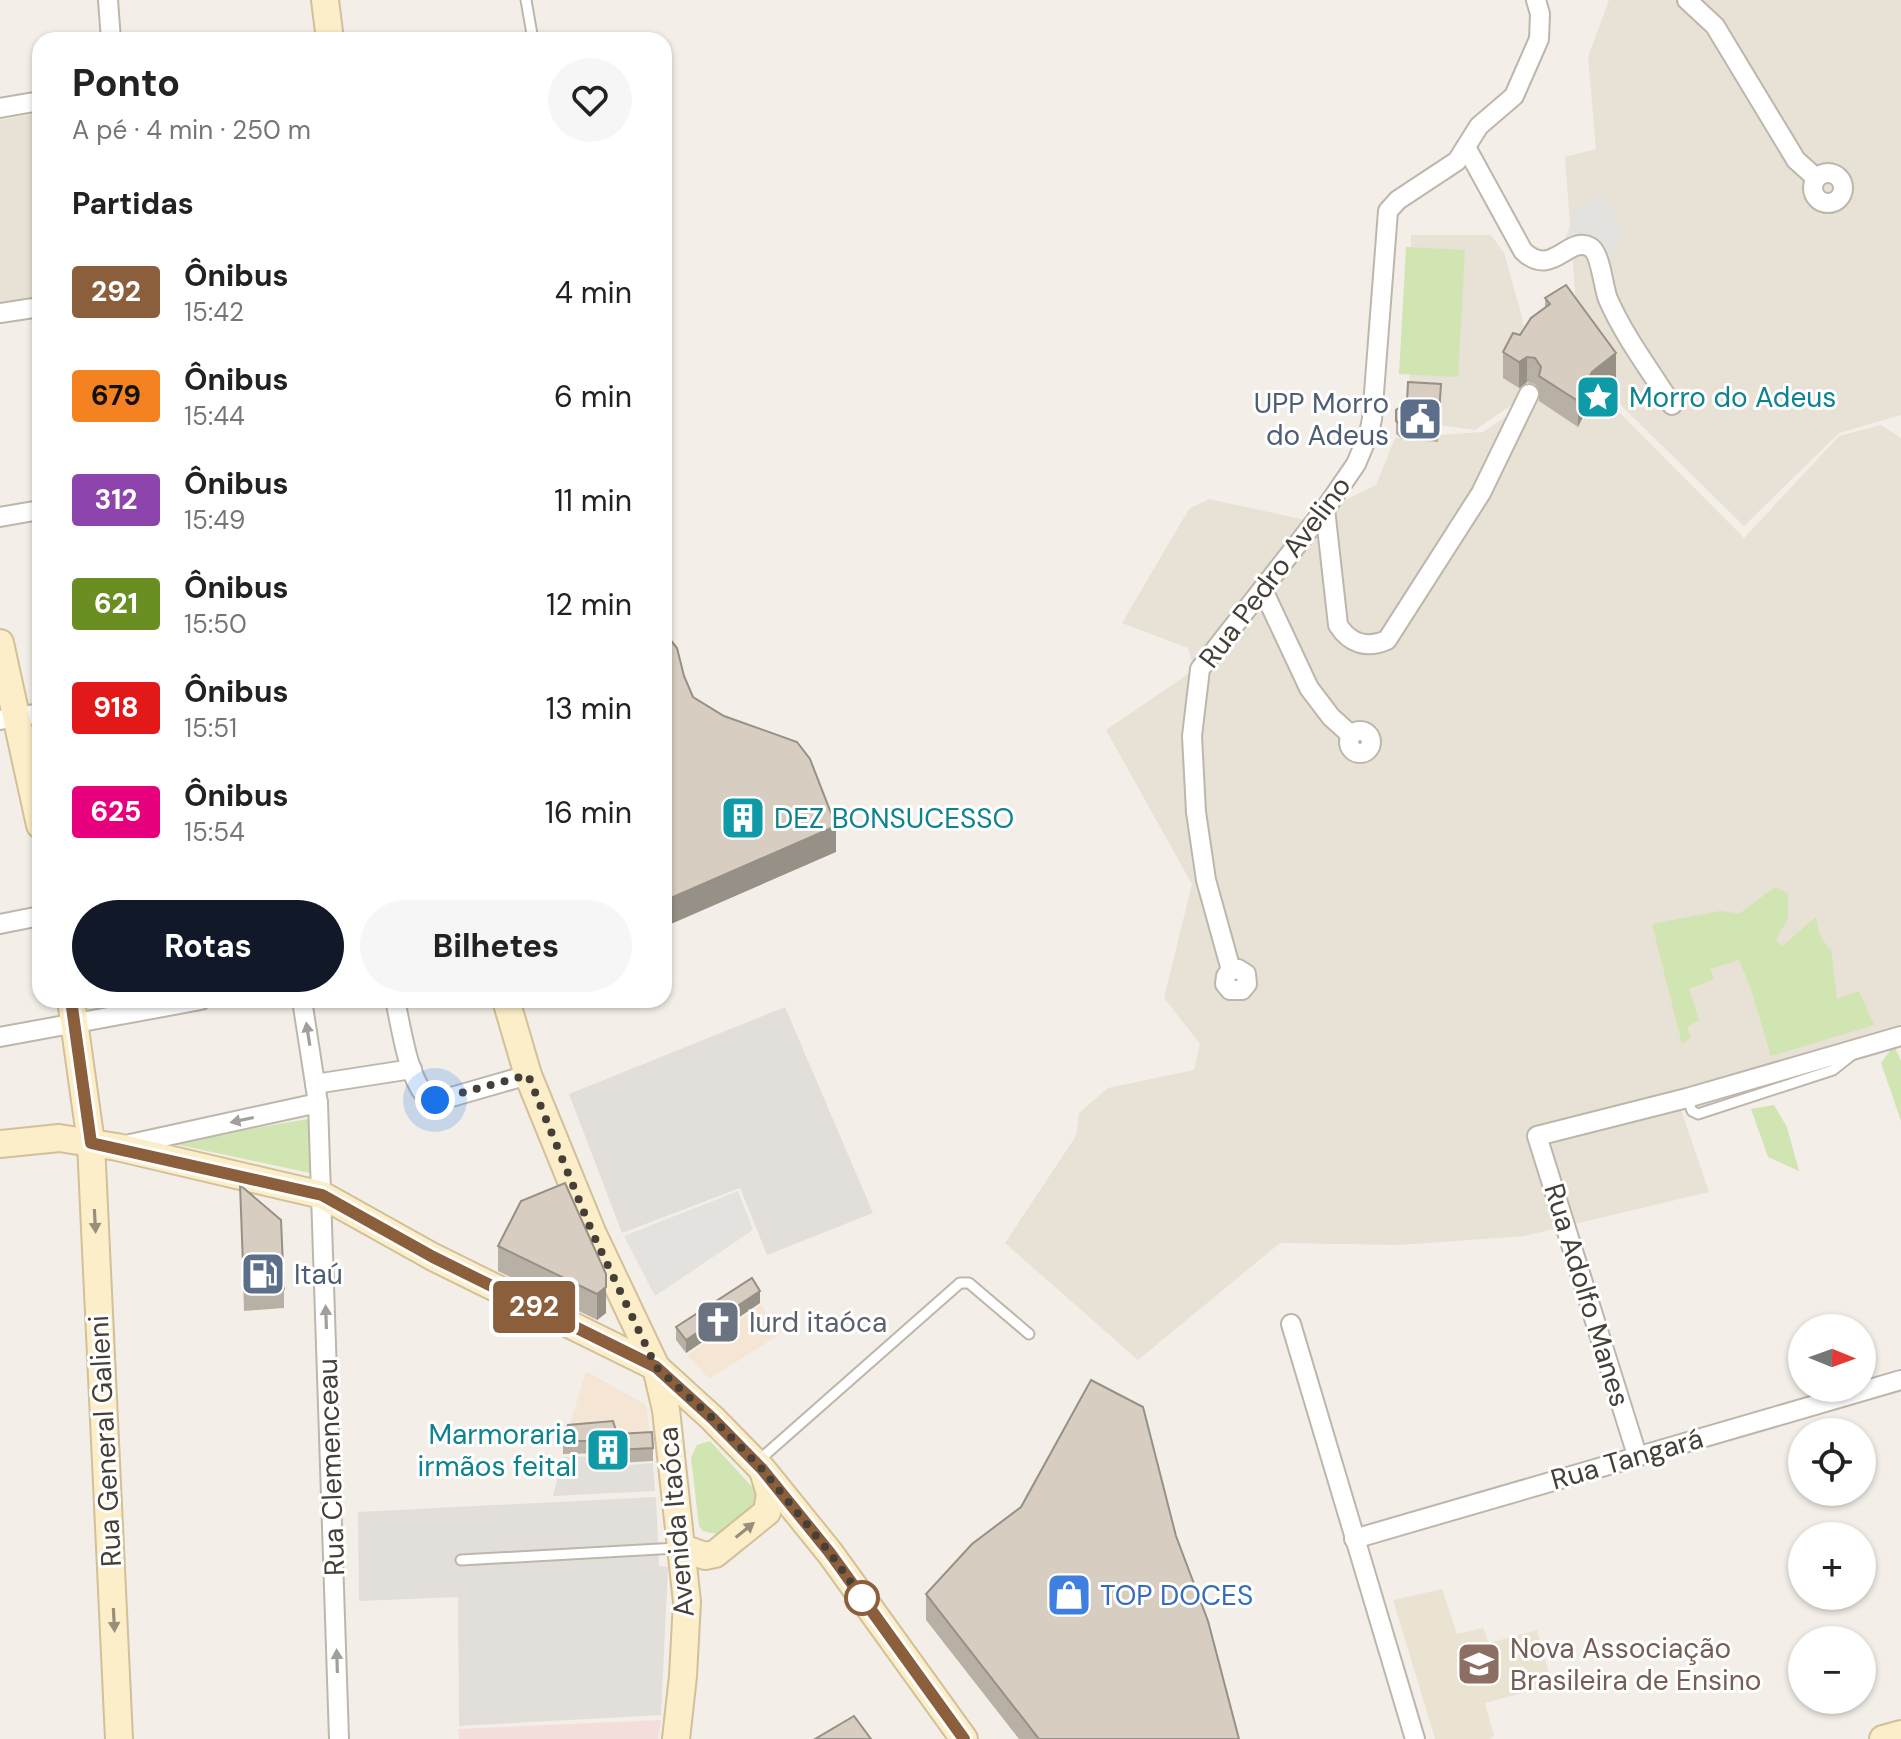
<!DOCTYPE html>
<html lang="pt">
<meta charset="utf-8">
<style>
:root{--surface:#fff;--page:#f6f6f6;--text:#222;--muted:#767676;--accent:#111827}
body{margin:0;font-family:"DM Sans",sans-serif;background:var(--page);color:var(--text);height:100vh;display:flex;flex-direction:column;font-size:30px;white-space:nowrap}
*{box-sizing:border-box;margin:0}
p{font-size:26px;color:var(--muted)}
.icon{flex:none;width:44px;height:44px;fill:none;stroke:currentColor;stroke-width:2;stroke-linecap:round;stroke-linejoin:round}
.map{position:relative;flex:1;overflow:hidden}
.sheet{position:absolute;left:32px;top:32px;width:640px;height:976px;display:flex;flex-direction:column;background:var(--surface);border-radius:24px;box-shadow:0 2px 6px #0004}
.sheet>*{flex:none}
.badge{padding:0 16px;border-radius:6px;font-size:28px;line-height:52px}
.needle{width:52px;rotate:91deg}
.fabs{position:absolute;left:1788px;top:1314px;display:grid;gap:16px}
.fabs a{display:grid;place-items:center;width:88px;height:88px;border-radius:50%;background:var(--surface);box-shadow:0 2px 6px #0004;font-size:40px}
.you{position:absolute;width:40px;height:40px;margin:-20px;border:6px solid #fff;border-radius:50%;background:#1a73e8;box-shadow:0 0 0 12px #1a73e833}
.map>.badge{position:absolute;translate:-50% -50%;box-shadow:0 0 0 4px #fff}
h2{padding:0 40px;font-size:30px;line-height:72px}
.round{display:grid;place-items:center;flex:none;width:84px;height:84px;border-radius:42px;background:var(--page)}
.summary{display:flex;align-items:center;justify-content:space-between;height:136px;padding:0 40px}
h1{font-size:38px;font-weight:700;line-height:60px}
.cta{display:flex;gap:16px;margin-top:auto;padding:16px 40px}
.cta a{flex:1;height:92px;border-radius:48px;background:var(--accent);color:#fff;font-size:32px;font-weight:700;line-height:92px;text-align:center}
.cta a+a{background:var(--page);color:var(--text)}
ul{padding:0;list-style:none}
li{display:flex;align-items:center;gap:24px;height:104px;padding:0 40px}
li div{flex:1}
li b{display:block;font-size:30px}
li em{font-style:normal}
li .badge{min-width:88px;font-weight:700;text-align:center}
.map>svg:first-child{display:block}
.residential{fill:#e7e1d6}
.commercial{fill:#f4e5d4}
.industrial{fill:#e2ded9}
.education{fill:#ebe3d2}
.medical{fill:#f3dedc}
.green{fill:#d0e5b2}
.parking{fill:#e4e2df}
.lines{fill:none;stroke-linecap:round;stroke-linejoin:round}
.lane-casing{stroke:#beb6ab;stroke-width:13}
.street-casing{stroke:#beb6ab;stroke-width:22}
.secondary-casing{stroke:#d1c099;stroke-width:30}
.lane{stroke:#fff;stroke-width:9}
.street{stroke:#fff;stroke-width:18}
.secondary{stroke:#fceec9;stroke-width:26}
.wall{fill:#b9b0a5}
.shaded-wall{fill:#969086}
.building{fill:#d7cdc0;stroke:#969086;stroke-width:2}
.oneway{fill:#a29f9b}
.oneway2{fill:#988e79}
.line-casing{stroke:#fff;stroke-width:18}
.line{stroke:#8b5e3c;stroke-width:12}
.walk{stroke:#463f37;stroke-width:8;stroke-dasharray:0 14.4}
.stop-dot{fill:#fff;stroke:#8b5e3c;stroke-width:4}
.labels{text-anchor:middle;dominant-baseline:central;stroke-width:6;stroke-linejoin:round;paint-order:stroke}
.culture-label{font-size:28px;fill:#0d838f;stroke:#fff;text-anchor:start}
.service-label{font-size:28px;fill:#4e5e75;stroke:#fff;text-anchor:end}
.street-label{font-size:28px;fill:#463f37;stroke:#fff}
.worship-label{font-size:28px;fill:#5b616d;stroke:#fff;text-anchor:start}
.shop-label{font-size:28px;fill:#366cbe;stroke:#fff;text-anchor:start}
.education-label{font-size:28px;fill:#785e54;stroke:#fff;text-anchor:start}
</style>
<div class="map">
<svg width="1901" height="1739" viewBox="0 0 1901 1739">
<rect width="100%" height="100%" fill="#f3efe8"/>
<g class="residential">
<polygon points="1609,0 1901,0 1901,415 1839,433 1744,526 1593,378 1532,391 1475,430 1409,421 1411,235 1491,235 1504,253 1521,313 1527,342 1578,332 1565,157 1596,149 1588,57"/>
<polygon points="40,113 40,298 0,303 0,120"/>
<polygon points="1591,384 1744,538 1839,436 1881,425 1901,438 1901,1031 1677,1098 1709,1192 1524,1236 1400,1245 1280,1243 1138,1360 1005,1243 1076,1136 1079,1113 1108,1088 1194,1070 1200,1044 1164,998 1192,884 1106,730 1194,670 1188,648 1122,623 1189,509 1209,499 1305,520 1376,485 1395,438 1483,432 1538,395"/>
</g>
<g class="commercial">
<polygon points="761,1305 780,1334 709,1379 687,1355"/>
<polygon points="586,1371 646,1405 651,1443 567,1435"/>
</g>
<g class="industrial">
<polygon points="785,1007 873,1213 767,1255 740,1188 622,1233 569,1094"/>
<polygon points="611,1456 616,1466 653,1463 655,1491 553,1496 563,1457"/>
<polygon points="656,1497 659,1566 668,1567 661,1715 459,1726 458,1597 359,1601 358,1512"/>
</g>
<polygon class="education" points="1442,1589 1457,1634 1483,1628 1489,1643 1537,1630 1552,1685 1485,1703 1494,1735 1490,1739 1435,1739 1393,1600"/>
<polygon class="medical" points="661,1720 658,1739 459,1739 458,1729"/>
<g class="green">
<polygon points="1406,247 1465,250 1458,377 1399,374"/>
<polygon points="1775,887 1788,893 1788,918 1776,940 1782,946 1816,917 1819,933 1828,948 1831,949 1837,999 1859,991 1874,1025 1771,1056 1751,989 1739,960 1710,969 1714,979 1689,989 1699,1020 1687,1027 1691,1037 1682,1044 1652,924 1720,911 1739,914"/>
<polygon points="1894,1045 1901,1061 1901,1121 1881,1063"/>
<polygon points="1774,1105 1787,1127 1799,1171 1768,1157 1751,1109"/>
<polygon points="308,1119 311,1121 314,1172 310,1173 174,1144 174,1142"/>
<path d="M710,1441L754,1489L756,1500C748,1513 730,1528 716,1534L703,1531L699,1526L691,1458L697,1445Z"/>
</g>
<g class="parking">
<polygon points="1598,195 1605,199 1624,232 1608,264 1606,249 1600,238 1586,237 1570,247 1565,240 1576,208"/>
<polygon points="738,1191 753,1230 655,1296 624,1236"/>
</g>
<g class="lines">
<g class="lane-casing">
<g id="lane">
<polyline points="526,0 533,40"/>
<polyline points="1687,1098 1692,1111 1698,1114 1833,1070 1852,1055"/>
<polyline points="758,1461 960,1283 969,1283 1029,1334"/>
<polyline points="461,1560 677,1548"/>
</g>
</g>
<g class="street-casing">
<g id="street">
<polyline points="108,0 111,40"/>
<polyline points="1687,0 1715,26 1796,160 1816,178"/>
<polyline points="0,108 40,101"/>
<path d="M1466,147L1523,251C1552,279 1568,235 1590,247C1601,253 1603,287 1608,299C1624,336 1650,370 1672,405"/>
<circle cx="1828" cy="188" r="15"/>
<polyline points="0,313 40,307"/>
<path d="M1325,509L1338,625C1350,644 1367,649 1387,640L1481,493L1529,394"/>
<polyline points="0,517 40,510"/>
<polyline points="1263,590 1309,688 1331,717 1351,735"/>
<polyline points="0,720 40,713"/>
<circle cx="1360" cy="742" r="11"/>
<polyline points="0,924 40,916"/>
<polyline points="1231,970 1238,969 1246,974 1247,984 1242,990 1230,990 1225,984 1226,976 1231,970 1206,880 1196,812 1192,736 1200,669 1325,509 1356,464 1369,433 1372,419 1388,211 1398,200 1457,161 1479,126 1514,96 1539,39 1540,14 1536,0"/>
<polyline points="302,1000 318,1103 339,1739"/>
<path d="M395,1000C401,1026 407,1073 424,1094C428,1099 435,1100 441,1100L528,1075"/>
<polyline points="0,1037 201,1000"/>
<polyline points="315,1084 412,1069"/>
<polyline points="121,1146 318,1103"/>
<polyline points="1291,1324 1415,1739"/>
<polyline points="1637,1455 1537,1136 1687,1098 1901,1036"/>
<polyline points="1354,1539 1901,1380"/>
</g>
</g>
<g class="secondary-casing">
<g id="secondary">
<polyline points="325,0 330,40"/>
<polyline points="0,643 40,825"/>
<polyline points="71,1000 91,1143 119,1739"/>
<polyline points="506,1000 528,1075 592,1232 656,1367 666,1410 687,1602 683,1676 676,1739"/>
<polyline points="0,1144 59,1138 117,1147 322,1195 433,1257 656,1367 712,1418 762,1469 830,1553 964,1739"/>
<polyline points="683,1548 705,1556 715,1554 767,1512 770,1494 764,1474"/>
<polyline points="1883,1739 1901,1734"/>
</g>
</g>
<use href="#lane" class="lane"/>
<use href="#street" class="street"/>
<use href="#secondary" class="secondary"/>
</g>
<g class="wall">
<polygon points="1545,298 1616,378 1592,398 1578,427 1539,401 1539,390 1535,384 1527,382 1519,388 1503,378 1503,352 1520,335 1545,308"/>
<polygon points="1441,397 1438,442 1402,439 1396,434 1396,410"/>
<polygon points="565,1183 606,1313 597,1320 498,1271 498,1246"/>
<polygon points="240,1185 284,1289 284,1308 244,1311"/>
<polygon points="760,1303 686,1353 676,1340 676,1327"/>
<polygon points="617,1434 653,1448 653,1461 616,1463 612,1453 563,1454 563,1441"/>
<polygon points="1176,1536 1239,1739 1019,1739 926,1620 926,1594"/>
</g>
<g class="shaded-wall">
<polygon points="1616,353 1616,378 1592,398 1578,427 1578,401 1592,372"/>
<polygon points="1527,357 1527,382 1519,388 1519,362"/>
<polygon points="836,826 836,852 664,927 664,901"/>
<polygon points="606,1274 606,1313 597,1320 597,1294"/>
<polygon points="760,1291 760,1303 686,1353 686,1340"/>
</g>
<g class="building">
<polygon points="1566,285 1616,353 1592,372 1578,401 1539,376 1541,367 1535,358 1527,357 1519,362 1503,352 1513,333 1520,335 1531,318 1550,304 1545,298"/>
<polygon points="1408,382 1441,384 1438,429 1402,426 1396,421 1396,410 1407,402"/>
<polygon points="664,632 677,648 684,676 693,697 724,716 797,742 810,759 836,826 664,901"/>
<polygon points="565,1183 606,1274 606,1287 597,1294 498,1246 521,1201"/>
<polygon points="240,1185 281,1220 284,1289 244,1291"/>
<polygon points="752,1278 760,1291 686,1340 676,1327"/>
<polygon points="1091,1380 1143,1407 1176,1536 1208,1621 1239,1739 1039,1739 926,1594 972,1544 1021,1507"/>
<polygon points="613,1421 617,1434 652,1432 653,1448 616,1450 612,1441 563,1441 568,1425"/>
<polygon points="854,1716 871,1739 815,1739"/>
</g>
<defs><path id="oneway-solid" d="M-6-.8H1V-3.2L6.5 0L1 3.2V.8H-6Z" transform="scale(2)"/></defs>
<g class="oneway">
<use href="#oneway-solid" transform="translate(308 1034) rotate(-99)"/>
<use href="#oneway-solid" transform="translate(242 1120) rotate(168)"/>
<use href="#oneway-solid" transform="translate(326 1317) rotate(-92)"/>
<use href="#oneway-solid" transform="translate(337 1661) rotate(-92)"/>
</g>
<g class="oneway2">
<use href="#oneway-solid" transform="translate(95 1221) rotate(87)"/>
<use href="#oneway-solid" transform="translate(745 1530) rotate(-39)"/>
<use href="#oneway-solid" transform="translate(114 1620) rotate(87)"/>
</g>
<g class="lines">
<g class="line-casing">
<polyline id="line" points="71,1000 91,1143 322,1195 433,1257 656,1367 712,1418 762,1469 830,1553 964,1739"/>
</g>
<use href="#line" class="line"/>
<polyline class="walk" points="435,1100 528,1075 592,1232 656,1367 712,1418 762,1469 830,1553 862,1598"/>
</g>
<defs>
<g id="sight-square" transform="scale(2.3)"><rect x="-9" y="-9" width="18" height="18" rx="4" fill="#0f9aa8" stroke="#fff"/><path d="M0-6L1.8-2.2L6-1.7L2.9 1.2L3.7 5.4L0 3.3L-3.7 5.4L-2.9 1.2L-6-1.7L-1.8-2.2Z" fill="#fff"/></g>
<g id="civic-square" transform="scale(2.3)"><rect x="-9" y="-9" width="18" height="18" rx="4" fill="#5c6f8a" stroke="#fff"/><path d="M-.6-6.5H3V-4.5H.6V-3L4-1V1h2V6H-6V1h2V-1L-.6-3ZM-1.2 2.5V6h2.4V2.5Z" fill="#fff"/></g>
<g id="building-square" transform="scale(2.3)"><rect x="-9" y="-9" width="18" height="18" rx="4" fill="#0f9aa8" stroke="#fff"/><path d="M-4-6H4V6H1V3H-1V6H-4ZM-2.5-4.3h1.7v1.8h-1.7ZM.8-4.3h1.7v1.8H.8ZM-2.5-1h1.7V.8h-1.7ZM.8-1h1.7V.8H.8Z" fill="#fff"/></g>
<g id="fuel-square" transform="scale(2.3)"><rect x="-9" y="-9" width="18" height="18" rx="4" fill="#5c6f8a" stroke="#fff"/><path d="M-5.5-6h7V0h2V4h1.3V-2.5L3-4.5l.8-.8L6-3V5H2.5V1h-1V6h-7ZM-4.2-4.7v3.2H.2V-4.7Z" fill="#fff"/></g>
<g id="church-square" transform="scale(2.3)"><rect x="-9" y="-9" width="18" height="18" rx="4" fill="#6b7280" stroke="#fff"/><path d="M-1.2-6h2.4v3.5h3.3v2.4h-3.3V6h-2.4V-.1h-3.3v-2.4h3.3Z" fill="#fff"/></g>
<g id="shop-square" transform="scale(2.3)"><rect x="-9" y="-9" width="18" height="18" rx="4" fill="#3f7fe0" stroke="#fff"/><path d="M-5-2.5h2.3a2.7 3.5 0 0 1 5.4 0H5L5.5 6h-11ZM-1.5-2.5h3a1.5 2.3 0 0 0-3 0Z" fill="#fff"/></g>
<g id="school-square" transform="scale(2.3)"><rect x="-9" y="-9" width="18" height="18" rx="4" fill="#8d6e63" stroke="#fff"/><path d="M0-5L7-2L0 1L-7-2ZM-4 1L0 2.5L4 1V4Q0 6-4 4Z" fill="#fff"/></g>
</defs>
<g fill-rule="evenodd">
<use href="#sight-square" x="1598" y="397"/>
<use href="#civic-square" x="1420" y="419"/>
<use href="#building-square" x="743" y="818"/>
<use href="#fuel-square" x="263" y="1274"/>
<use href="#church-square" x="718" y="1322"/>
<use href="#building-square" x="608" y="1450"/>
<use href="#shop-square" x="1069" y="1595"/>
<use href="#school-square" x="1479" y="1664"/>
</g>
<circle class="stop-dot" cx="862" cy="1598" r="16"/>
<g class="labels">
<g class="culture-label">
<text x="1629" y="397">Morro do Adeus</text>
<text x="774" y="818">DEZ BONSUCESSO</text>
<text x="577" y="1434" text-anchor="end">Marmoraria<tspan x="577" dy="32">irmãos feital</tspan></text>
</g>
<g class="service-label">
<text x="1389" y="403">UPP Morro<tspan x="1389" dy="32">do Adeus</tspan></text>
<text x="294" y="1274" text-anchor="start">Itaú</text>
</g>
<g class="street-label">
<text transform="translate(1275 572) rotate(-53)">Rua Pedro Avelino</text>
<text transform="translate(1587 1295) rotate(73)">Rua Adolfo Manes</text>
<text transform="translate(105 1441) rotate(-93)">Rua General Galieni</text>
<text transform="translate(1627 1459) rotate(-16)">Rua Tangará</text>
<text transform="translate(331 1467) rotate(-92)">Rua Clemenceau</text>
<text transform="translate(676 1522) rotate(-95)">Avenida Itaóca</text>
</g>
<g class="worship-label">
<text x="749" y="1322">Iurd itaóca</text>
</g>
<g class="shop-label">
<text x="1100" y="1595">TOP DOCES</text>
</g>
<g class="education-label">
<text x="1510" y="1648">Nova Associação<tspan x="1510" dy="32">Brasileira de Ensino</tspan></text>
</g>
</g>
</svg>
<div class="fabs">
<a><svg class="needle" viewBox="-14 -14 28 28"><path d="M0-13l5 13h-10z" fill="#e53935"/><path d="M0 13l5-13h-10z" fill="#767676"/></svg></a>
<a><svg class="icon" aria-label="locate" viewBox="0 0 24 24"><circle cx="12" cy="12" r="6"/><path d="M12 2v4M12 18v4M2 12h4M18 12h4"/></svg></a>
<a>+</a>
<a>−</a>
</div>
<div class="you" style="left:435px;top:1100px"></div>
<b class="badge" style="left:534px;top:1307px;background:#8b5e3c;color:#fff">292</b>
<section class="sheet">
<div class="summary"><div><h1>Ponto</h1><p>A pé · 4 min · 250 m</p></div><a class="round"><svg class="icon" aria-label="heart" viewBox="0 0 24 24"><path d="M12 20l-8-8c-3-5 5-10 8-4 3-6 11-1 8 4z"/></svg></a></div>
<h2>Partidas</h2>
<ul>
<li><span class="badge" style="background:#8b5e3c;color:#fff">292</span><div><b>Ônibus</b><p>15:42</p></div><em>4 min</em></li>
<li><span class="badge" style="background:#f58220;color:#111">679</span><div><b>Ônibus</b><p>15:44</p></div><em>6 min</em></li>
<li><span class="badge" style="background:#8e44ad;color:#fff">312</span><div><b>Ônibus</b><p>15:49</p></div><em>11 min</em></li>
<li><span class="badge" style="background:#6b8e23;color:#fff">621</span><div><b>Ônibus</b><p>15:50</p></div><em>12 min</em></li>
<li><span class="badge" style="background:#e31919;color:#fff">918</span><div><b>Ônibus</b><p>15:51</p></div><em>13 min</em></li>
<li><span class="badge" style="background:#e6007e;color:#fff">625</span><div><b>Ônibus</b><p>15:54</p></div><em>16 min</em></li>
</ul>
<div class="cta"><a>Rotas</a><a>Bilhetes</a></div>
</section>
</div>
